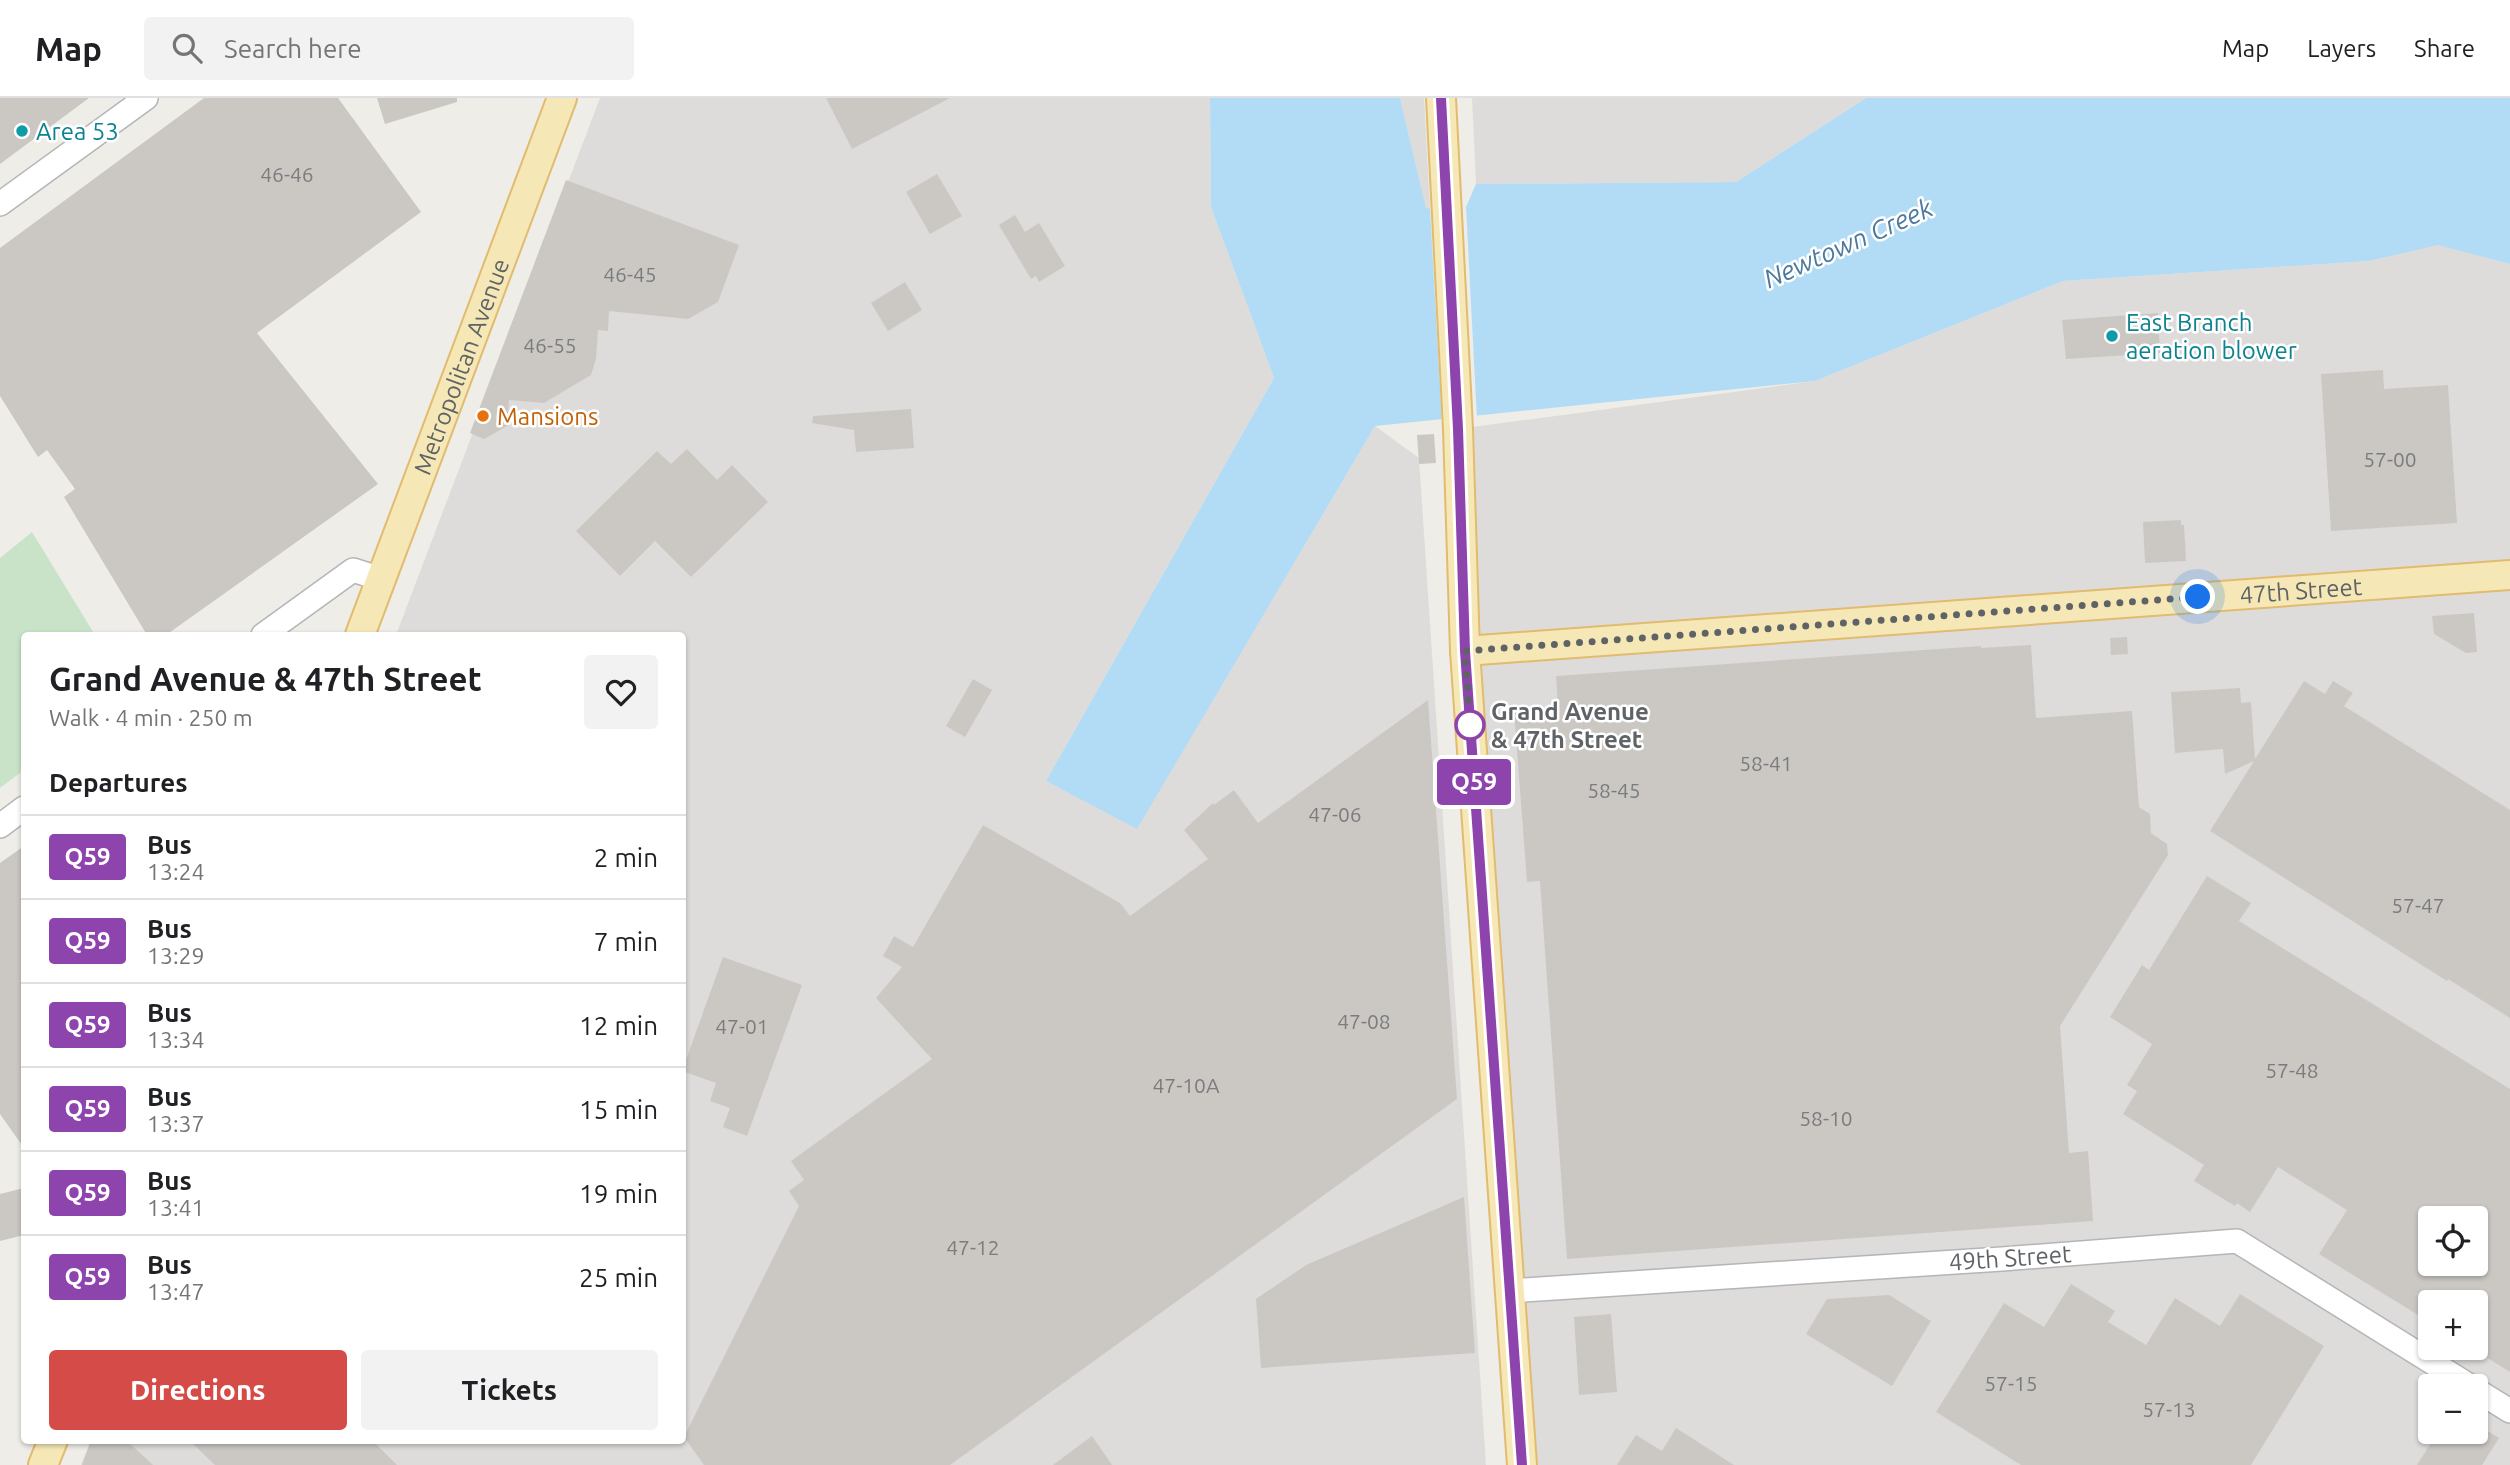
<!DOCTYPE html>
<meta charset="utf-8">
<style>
:root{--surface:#fff;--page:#f2f2f2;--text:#202124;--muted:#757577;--line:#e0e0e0;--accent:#d54b48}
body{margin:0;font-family:Ubuntu,sans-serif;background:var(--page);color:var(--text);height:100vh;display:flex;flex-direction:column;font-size:26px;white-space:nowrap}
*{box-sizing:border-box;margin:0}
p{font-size:23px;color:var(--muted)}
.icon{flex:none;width:38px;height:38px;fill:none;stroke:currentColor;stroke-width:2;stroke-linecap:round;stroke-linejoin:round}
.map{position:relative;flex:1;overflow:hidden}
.panel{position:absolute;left:21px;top:534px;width:665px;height:812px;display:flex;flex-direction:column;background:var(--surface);border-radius:7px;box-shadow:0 2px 5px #0004}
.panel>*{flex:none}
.badge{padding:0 14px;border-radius:5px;font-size:24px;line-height:46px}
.fabs{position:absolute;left:2418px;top:1108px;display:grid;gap:14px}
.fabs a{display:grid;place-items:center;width:70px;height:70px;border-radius:7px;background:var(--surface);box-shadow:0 2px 5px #0004;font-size:35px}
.you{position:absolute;width:35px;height:35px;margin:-18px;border:5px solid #fff;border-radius:50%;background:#1a73e8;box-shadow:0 0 0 10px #1a73e833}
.map>.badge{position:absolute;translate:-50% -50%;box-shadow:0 0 0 4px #fff}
h2{padding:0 28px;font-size:26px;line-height:63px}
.round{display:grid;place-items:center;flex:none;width:74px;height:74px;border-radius:7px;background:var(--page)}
.head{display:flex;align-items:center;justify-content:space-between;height:119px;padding:0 28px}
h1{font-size:33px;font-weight:700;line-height:52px}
.cta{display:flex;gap:14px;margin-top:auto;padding:14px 28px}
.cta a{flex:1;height:80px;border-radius:7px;background:var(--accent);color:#fff;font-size:28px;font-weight:700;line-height:80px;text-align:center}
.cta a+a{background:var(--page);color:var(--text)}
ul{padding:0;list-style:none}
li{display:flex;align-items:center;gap:21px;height:84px;padding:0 28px;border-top:2px solid var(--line)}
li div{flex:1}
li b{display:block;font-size:26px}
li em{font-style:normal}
li .badge{min-width:77px;font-weight:700;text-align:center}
header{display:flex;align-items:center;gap:42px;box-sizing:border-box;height:98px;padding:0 35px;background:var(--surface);border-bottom:2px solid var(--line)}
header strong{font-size:33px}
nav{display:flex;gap:38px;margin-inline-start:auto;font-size:24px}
.search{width:490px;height:63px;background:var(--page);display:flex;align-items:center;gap:18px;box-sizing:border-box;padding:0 24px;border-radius:7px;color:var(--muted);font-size:26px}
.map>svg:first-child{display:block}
.industrial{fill:#dedcda;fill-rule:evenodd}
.green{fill:#c9e3c8}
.water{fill:#b2dcf5}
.pier{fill:#efede8}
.building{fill:#cbc8c4;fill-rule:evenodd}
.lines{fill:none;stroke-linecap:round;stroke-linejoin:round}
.minor-casing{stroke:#b3b5b8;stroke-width:26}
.major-casing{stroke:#e1bb6f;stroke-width:32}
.minor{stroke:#fff;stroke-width:23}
.major{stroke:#f6e8b6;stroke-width:28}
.line-casing{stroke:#fff;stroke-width:16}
.line{stroke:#8e44ad;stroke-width:10}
.walk{stroke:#5f6366;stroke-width:7;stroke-dasharray:0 12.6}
.culture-dot{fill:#0f9aa8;stroke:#fff;stroke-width:2.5}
.food-dot{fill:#e8710a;stroke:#fff;stroke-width:2.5}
.stop-dot{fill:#fff;stroke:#8e44ad;stroke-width:3.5}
.labels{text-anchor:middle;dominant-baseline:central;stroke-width:5;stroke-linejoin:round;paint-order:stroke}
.number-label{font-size:21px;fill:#7a7c7e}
.culture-label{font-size:24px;fill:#0d838f;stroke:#fff;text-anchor:start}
.street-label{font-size:24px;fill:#5f6366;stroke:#fff}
.food-label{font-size:24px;fill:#c56008;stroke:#fff;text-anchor:start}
.stop-label{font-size:24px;font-weight:bold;fill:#5f6366;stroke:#fff;text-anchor:start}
.water-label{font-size:26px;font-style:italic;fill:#4c799d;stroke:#fff}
</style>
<header>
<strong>Map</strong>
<div class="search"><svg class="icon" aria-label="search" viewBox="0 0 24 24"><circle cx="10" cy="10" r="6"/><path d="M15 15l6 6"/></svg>Search here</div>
<nav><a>Map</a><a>Layers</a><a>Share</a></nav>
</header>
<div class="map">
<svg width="2510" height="1367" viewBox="0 0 2510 1367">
<rect width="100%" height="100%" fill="#efede8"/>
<g class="industrial">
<polygon points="600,0 1210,0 1211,109 1274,280 1046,683 1137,730 1375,328 1419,360 1486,1367 81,1367 91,1342 682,1342 682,537 396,537"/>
<polygon points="1400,0 1424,0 1430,111 1426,111"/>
<polygon points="1472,0 1866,0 1736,84 1476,86"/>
<path d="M2438,146L2510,166V1367H1523L1458,331L1815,283L2063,183L2369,163ZM2431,1120H2476V1166H2431ZM2431,1204H2476V1250H2431ZM2431,1288H2476V1334H2431Z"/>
</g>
<polygon class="green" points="32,434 95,537 24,537 24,672 0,690 0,460"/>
<polygon class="water" points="1210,0 1400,0 1426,110 1430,111 1466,109 1476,86 1736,84 1866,0 2510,0 2510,166 2438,147 2369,163 2063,183 1815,283 1375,328 1137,731 1046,683 1274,280 1211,109"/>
<polygon class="pier" points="1466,109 1477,321 1442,324 1430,111"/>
<g class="building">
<polygon points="0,0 89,0 0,66"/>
<polygon points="204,0 338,0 421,114 257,235 378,386 166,537 147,537 64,399 75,391 47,352 38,359 0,298 0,150"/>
<polygon points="377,0 457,0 457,4 385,26"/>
<polygon points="826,0 950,0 852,51"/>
<polygon points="937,76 962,118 930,136 906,94"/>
<polygon points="566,82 739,147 718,204 688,221 609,213 608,233 598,232 596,261 591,277 544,305 509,302 507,328 484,341 470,335"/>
<polygon points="1015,117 1025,134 1039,125 1065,168 1039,184 1036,178 1031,181 999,127"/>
<polygon points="905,184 922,212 888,233 871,205"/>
<polygon points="2158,215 2160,255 2066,261 2062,222"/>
<polygon points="2383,272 2384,291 2448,287 2457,425 2331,433 2321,276"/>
<polygon points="911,311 914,350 856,354 854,332 812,325 813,318"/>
<polygon points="1434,336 1436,365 1419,366 1417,337"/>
<polygon points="687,351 717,382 732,367 768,404 691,479 655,443 620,478 576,433 657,353 671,366"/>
<polygon points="2181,422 2181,427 2184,427 2186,463 2145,465 2143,424"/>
<polygon points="2474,515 2477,554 2466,555 2434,536 2432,518"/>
<polygon points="2127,539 2128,556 2111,557 2110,540"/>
<polygon points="2031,547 2036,620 2132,613 2139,709 2150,716 2151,735 2167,746 2168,757 2060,928 2069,1055 2088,1053 2093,1123 1567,1161 1540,783 1527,784 1514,613 1558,610 1556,578 1981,548 1981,550"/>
<polygon points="973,581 992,592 965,639 946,628"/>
<polygon points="2304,583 2325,596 2333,583 2353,595 2344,608 2510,712 2510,920 2448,881 2447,883 2210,733 2254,663 2225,676 2223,651 2175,655 2171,594 2240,590 2241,605 2251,604 2255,661"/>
<polygon points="1428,602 1457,1001 950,1367 704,1367 684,1339 799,1108 789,1093 804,1082 791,1063 932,961 876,900 902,869 883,858 894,838 913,849 983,727 1120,805 1130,818 1208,761 1184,732 1213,705 1214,707 1234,692 1258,725"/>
<polygon points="24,748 24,1050 0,1016 0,765"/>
<path d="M2207,778L2251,805L2239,823L2510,991V1274L2476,1253V1204H2431V1225L2319,1156L2347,1112L2278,1069L2250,1114L2237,1105L2235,1108L2194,1083L2204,1067L2123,1016L2137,993L2127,987L2152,946L2110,919L2142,867L2149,872ZM2431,1120H2476V1166H2431Z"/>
<polygon points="723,859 802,887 747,1038 723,1029 730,1010 710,1003 716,985 682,973"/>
<polygon points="24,1090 24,1137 0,1143 0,1096"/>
<polygon points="1464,1099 1475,1255 1261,1270 1256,1201 1306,1167"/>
<polygon points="2071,1186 2115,1213 2108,1224 2146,1247 2175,1200 2220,1228 2240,1196 2324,1248 2251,1367 2021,1367 1936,1314 2004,1205 2044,1229"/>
<polygon points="1889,1197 1931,1223 1892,1288 1806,1236 1827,1201"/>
<polygon points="1611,1216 1617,1294 1579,1297 1574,1219"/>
<polygon points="2476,1326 2499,1340 2482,1367 2417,1367 2438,1334 2476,1334"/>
<polygon points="1676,1330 1734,1367 1617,1367 1636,1337 1662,1353"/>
<polygon points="1092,1338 1112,1367 1053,1367"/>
<polygon points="91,1342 126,1342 153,1367 82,1367"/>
<polygon points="189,1342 372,1342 397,1367 215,1367"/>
</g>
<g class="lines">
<g class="minor-casing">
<g id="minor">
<polyline points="0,106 146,0"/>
<polyline points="263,537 353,472 381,481"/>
<polyline points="0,728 24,710"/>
<polyline points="1508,1193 2002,1161 2237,1143 2470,1288"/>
<polyline points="2476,1292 2510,1313"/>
</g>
</g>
<g class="major-casing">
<g id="major">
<polyline points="1441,0 1458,331 1465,553 1522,1367"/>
<path id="s1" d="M360,537L562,0"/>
<path id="s2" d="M1465,553L2510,477"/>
<polyline points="43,1367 53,1342"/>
</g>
</g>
<use href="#minor" class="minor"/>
<use href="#major" class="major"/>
</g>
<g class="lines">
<g class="line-casing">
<polyline id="line" points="1441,0 1458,331 1465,553 1522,1367"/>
</g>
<use href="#line" class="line"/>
<polyline class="walk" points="1470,627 1465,553 2198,499"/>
</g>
<g class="culture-dot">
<circle cx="22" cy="33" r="7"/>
<circle cx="2112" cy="238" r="7"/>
</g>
<circle class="food-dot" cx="483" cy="318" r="7"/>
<circle class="stop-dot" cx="1470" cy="627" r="14"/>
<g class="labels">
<g class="number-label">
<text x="287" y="76">46-46</text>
<text x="630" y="176">46-45</text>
<text x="550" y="247">46-55</text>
<text x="2390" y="361">57-00</text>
<text x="1766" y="665">58-41</text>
<text x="1614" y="692">58-45</text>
<text x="1335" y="716">47-06</text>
<text x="2418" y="807">57-47</text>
<text x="1364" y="923">47-08</text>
<text x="742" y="928">47-01</text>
<text x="2292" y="972">57-48</text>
<text x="1186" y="987">47-10A</text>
<text x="1826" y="1020">58-10</text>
<text x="973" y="1149">47-12</text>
<text x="2011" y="1285">57-15</text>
<text x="2169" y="1311">57-13</text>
</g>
<g class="culture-label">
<text x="36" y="33">Area 53</text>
<text x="2126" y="224">East Branch<tspan x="2126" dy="28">aeration blower</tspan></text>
</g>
<g class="street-label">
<text stroke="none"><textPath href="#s1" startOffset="287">Metropolitan Avenue</textPath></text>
<text stroke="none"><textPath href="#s2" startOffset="838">47th Street</textPath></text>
<text transform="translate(2010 1160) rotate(-4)">49th Street</text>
</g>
<g class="food-label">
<text x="497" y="318">Mansions</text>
</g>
<g class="stop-label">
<text x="1491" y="613">Grand Avenue<tspan x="1491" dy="28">&amp; 47th Street</tspan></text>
</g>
<g class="water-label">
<text transform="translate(1848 145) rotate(-24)">Newtown Creek</text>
</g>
</g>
</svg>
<div class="fabs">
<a><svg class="icon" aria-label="locate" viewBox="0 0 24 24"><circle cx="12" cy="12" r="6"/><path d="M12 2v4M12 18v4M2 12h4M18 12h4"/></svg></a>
<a>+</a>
<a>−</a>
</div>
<div class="you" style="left:2198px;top:499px"></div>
<b class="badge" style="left:1474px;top:684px;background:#8e44ad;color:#fff">Q59</b>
<section class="panel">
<div class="head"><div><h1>Grand Avenue &amp; 47th Street</h1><p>Walk · 4 min · 250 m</p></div><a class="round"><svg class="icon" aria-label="heart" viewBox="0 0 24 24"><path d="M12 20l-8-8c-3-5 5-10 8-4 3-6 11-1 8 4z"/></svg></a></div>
<h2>Departures</h2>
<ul>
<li><span class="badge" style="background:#8e44ad;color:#fff">Q59</span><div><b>Bus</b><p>13:24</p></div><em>2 min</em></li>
<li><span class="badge" style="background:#8e44ad;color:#fff">Q59</span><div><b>Bus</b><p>13:29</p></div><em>7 min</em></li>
<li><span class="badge" style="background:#8e44ad;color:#fff">Q59</span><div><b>Bus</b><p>13:34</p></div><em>12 min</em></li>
<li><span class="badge" style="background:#8e44ad;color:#fff">Q59</span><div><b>Bus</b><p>13:37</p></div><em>15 min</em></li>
<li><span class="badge" style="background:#8e44ad;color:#fff">Q59</span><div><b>Bus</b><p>13:41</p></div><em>19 min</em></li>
<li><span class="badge" style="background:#8e44ad;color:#fff">Q59</span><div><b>Bus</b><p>13:47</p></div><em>25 min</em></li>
</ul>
<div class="cta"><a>Directions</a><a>Tickets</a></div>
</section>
</div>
